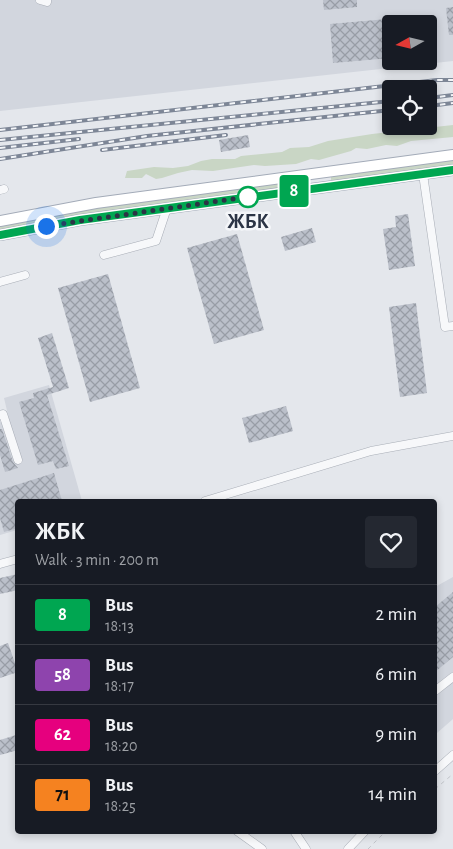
<!DOCTYPE html>
<meta charset="utf-8">
<style>
:root{--surface:#171b24;--page:#242831;--text:#f1f3f6;--muted:#9ea1a6;--line:#363941}
body{margin:0;font-family:"Alegreya Sans",sans-serif;background:var(--page);color:var(--text);height:100vh;display:flex;flex-direction:column;font-size:19px;white-space:nowrap}
*{box-sizing:border-box;margin:0}
p{font-size:16px;color:var(--muted)}
.icon{flex:none;width:28px;height:28px;fill:none;stroke:currentColor;stroke-width:2;stroke-linecap:round;stroke-linejoin:round}
.map{position:relative;flex:1;overflow:hidden}
.details{position:absolute;left:15px;top:499px;width:422px;height:335px;display:flex;flex-direction:column;background:var(--surface);border-radius:5px;box-shadow:0 2px 8px #0003}
.details>*{flex:none}
.badge{padding:0 10px;border-radius:4px;font-size:18px;line-height:32px}
.needle{width:32px;rotate:262deg}
.controls{position:absolute;left:382px;top:15px;display:grid;gap:10px}
.controls a{display:grid;place-items:center;width:55px;height:55px;border-radius:5px;background:var(--surface);box-shadow:0 2px 8px #0003;font-size:25px}
.you{position:absolute;width:25px;height:25px;margin:-12px;border:4px solid #fff;border-radius:50%;background:#1a73e8;box-shadow:0 0 0 8px #1a73e833}
.map>.badge{position:absolute;translate:-50% -50%;box-shadow:0 0 0 2px #fff}
.round{display:grid;place-items:center;flex:none;width:52px;height:52px;border-radius:5px;background:var(--page)}
.headline{display:flex;align-items:center;justify-content:space-between;height:85px;padding:0 20px}
h1{font-size:24px;font-weight:600;line-height:38px}
ul{padding:0;list-style:none}
li{display:flex;align-items:center;gap:15px;height:60px;padding:0 20px;border-top:1px solid var(--line)}
li div{flex:1}
li b{display:block;font-size:19px}
li em{font-style:normal}
li .badge{min-width:55px;font-weight:700;text-align:center}
.map>svg:first-child{display:block}
.built{fill:#d2d6de;fill-rule:evenodd}
.green{fill:#c9d6c5}
.building{fill:url(#building-cross-hatch)}
.lines{fill:none;stroke-linecap:round;stroke-linejoin:round}
.minor-casing{stroke:#a9aeb7;stroke-width:9}
.major-casing{stroke:#a3abb8;stroke-width:12}
.path{stroke:#c2c5cb;stroke-width:1;stroke-dasharray:4 4;stroke-linecap:butt}
.minor{stroke:#f7f8fa;stroke-width:8}
.major{stroke:#fff;stroke-width:10}
.rail-casing{stroke:#7d8696;stroke-width:4}
.rail{stroke:#f4f6f9;stroke-width:2;stroke-dasharray:5.5;stroke-linecap:butt}
.line-casing{stroke:#fff;stroke-width:11}
.line{stroke:#00a651;stroke-width:8}
.walk{stroke:#2b3445;stroke-width:5;stroke-dasharray:0 9}
.stop-dot{fill:#fff;stroke:#00a651;stroke-width:2.5}
.labels{text-anchor:middle;dominant-baseline:central;stroke-width:5;stroke-linejoin:round;paint-order:stroke}
.stop-label{font-size:20px;font-weight:bold;fill:#2b3445;stroke:#f4f6f9}
</style>
<div class="map">
<svg width="453" height="849" viewBox="0 0 453 849">
<defs>
<pattern id="building-cross-hatch" width="8" height="8" patternUnits="userSpaceOnUse" patternTransform="scale(1.25)"><rect width="8" height="8" fill="#bbc0ca"/><path d="M0 0l8 8M0 8l8-8" fill="none" stroke="#989da6"/></pattern>
</defs>
<rect width="100%" height="100%" fill="#e4e7ec"/>
<g class="built">
<path d="M0,0H453V61L0,111ZM391,24H429V61H391Z"/>
<polygon points="49,385 82,501 18,501 17,530 0,535 0,422 9,419 4,398"/>
<polygon points="453,577 453,719 437,733 435,731 435,587"/>
</g>
<g class="green">
<polygon points="453,125 453,137 411,141 397,146 386,145 367,149 356,148 351,151 319,160 311,159 296,164 265,166 254,165 213,171 192,170 178,173 162,178 156,179 146,174 142,178 125,178 127,171 154,167 173,168 188,166 201,161 212,159 235,159 241,156 282,152 290,148 309,147 328,141 372,134"/>
<polygon points="453,159 453,165 331,182 331,176"/>
<polygon points="287,182 288,187 64,218 0,230 0,225 85,209"/>
</g>
<g class="building">
<polygon points="323,0 357,0 357,7 324,10"/>
<polygon points="453,7 453,35 449,35 446,8"/>
<polygon points="410,17 411,24 391,24 391,58 333,63 330,24"/>
<polygon points="248,135 250,147 221,152 219,140"/>
<polygon points="408,214 415,266 389,270 383,229 396,227 395,216"/>
<polygon points="312,228 316,242 285,251 281,237"/>
<polygon points="237,234 264,330 214,344 187,248"/>
<polygon points="108,274 140,388 90,402 58,288"/>
<polygon points="416,303 427,393 400,397 389,307"/>
<polygon points="52,333 69,388 47,395 69,466 56,469 53,461 38,465 19,402 34,398 33,393 53,387 38,338"/>
<polygon points="286,406 293,431 249,443 242,418"/>
<polygon points="0,429 2,429 13,462 18,468 5,472 0,455"/>
<polygon points="54,473 62,501 18,501 18,528 4,532 0,518 0,490"/>
<polygon points="18,574 18,590 0,594 0,578"/>
<polygon points="453,592 453,657 435,672 435,607"/>
<polygon points="8,643 18,672 0,678 0,646"/>
<polygon points="16,735 18,750 0,755 0,740"/>
</g>
<g class="lines">
<g class="minor-casing">
<g id="minor">
<polyline points="40,0 47,2 47,0"/>
<polyline points="423,174 445,327 453,326"/>
<polyline points="0,190 4,189"/>
<polyline points="104,255 156,241 167,208"/>
<polyline points="0,282 25,275"/>
<polyline points="0,415 3,414 18,460"/>
<polyline points="205,501 371,451 453,436"/>
<polyline points="0,564 18,559"/>
<polyline points="435,691 453,677"/>
<polyline points="435,771 453,755"/>
<polyline points="237,831 262,849"/>
<polyline points="294,831 306,849"/>
<polyline points="348,849 365,831"/>
</g>
</g>
<g class="major-casing">
<g id="major">
<polyline points="0,221 96,203 453,155"/>
<polyline points="0,235 80,220 453,170"/>
</g>
</g>
<g class="path">
<polyline points="435,789 453,774"/>
<polyline points="368,849 386,831"/>
</g>
<use href="#minor" class="minor"/>
<use href="#major" class="major"/>
<g class="rail-casing">
<g id="rail">
<polyline points="429,98 453,95"/>
<polyline points="429,106 453,103"/>
<polyline points="0,130 437,80 453,80"/>
<polyline points="0,140 391,101"/>
<polyline points="0,148 79,139"/>
<polyline points="102,150 226,135"/>
<polyline points="0,159 147,136 391,110"/>
</g>
</g>
<use href="#rail" class="rail"/>
</g>
<g class="lines">
<g class="line-casing">
<polyline id="line" points="0,235 80,220 453,170"/>
</g>
<use href="#line" class="line"/>
<polyline class="walk" points="46,226 254,196 248,197"/>
</g>
<circle class="stop-dot" cx="248" cy="197" r="10"/>
<g class="labels">
<g class="stop-label">
<text x="248" y="222">ЖБК</text>
</g>
</g>
</svg>
<div class="controls">
<a><svg class="needle" viewBox="-14 -14 28 28"><path d="M0-13l5 13h-10z" fill="#e53935"/><path d="M0 13l5-13h-10z" fill="#9ea1a6"/></svg></a>
<a><svg class="icon" aria-label="locate" viewBox="0 0 24 24"><circle cx="12" cy="12" r="6"/><path d="M12 2v4M12 18v4M2 12h4M18 12h4"/></svg></a>
</div>
<div class="you" style="left:46px;top:226px"></div>
<b class="badge" style="left:294px;top:191px;background:#00a651;color:#fff">8</b>
<section class="details">
<div class="headline"><div><h1>ЖБК</h1><p>Walk · 3 min · 200 m</p></div><a class="round"><svg class="icon" aria-label="heart" viewBox="0 0 24 24"><path d="M12 20l-8-8c-3-5 5-10 8-4 3-6 11-1 8 4z"/></svg></a></div>
<ul>
<li><span class="badge" style="background:#00a651;color:#fff">8</span><div><b>Bus</b><p>18:13</p></div><em>2 min</em></li>
<li><span class="badge" style="background:#8e44ad;color:#fff">58</span><div><b>Bus</b><p>18:17</p></div><em>6 min</em></li>
<li><span class="badge" style="background:#e6007e;color:#fff">62</span><div><b>Bus</b><p>18:20</p></div><em>9 min</em></li>
<li><span class="badge" style="background:#f58220;color:#111">71</span><div><b>Bus</b><p>18:25</p></div><em>14 min</em></li>
</ul>
</section>
</div>
